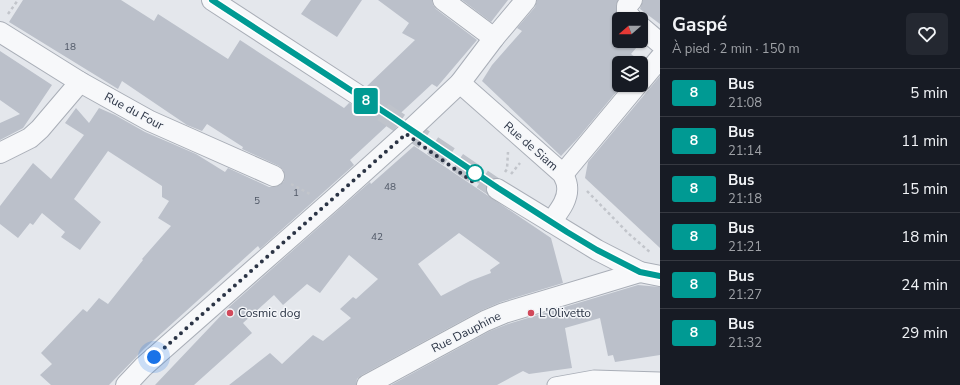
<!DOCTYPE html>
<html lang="fr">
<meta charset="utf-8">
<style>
:root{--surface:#171b24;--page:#242831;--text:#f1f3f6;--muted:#9ea1a6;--line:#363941}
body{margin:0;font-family:"Nunito Sans",sans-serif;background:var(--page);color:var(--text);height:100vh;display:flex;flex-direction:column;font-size:15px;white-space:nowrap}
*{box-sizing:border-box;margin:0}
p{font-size:13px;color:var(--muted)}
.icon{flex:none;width:22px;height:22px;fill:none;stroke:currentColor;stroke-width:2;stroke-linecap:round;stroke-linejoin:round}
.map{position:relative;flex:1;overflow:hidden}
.drawer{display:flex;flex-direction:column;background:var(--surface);width:300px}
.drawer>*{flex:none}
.badge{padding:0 8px;border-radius:3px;font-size:14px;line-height:26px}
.needle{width:26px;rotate:250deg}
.fabs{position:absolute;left:612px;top:12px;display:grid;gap:8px}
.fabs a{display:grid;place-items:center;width:36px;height:36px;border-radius:6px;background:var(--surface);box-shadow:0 1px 3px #0004;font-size:20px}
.you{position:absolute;width:20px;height:20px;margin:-10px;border:3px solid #fff;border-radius:50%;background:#1a73e8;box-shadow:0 0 0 6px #1a73e833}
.map>.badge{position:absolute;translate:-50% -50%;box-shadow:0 0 0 2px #fff}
.round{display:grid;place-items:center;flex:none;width:42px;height:42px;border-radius:6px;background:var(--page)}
.overview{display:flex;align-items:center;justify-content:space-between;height:68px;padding:0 12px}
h1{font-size:19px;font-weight:700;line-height:30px}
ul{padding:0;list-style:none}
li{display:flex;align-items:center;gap:12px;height:48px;padding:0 12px;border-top:1px solid var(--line)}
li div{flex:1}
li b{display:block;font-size:15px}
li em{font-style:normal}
li .badge{min-width:44px;font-weight:700;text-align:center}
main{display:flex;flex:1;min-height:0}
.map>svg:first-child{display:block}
.building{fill:#bbc0ca;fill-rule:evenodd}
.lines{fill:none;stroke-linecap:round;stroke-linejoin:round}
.minor-tunnel{stroke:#bfc3cb;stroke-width:20;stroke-dasharray:20 10;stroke-linecap:butt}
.pedestrian-casing{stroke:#a9aeb7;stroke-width:17}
.minor-casing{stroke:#a9aeb7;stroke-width:22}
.path{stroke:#c2c5cb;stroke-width:2.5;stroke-dasharray:3 3;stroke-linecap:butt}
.pedestrian{stroke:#f7f8fa;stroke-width:15}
.minor{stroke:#f7f8fa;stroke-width:20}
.line-casing{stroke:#fff;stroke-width:9}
.line{stroke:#009a93;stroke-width:6}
.walk{stroke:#2b3445;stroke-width:4;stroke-dasharray:0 7.2}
.stop-dot{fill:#fff;stroke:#009a93;stroke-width:2}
.poi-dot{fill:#d1495b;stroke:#f4f6f9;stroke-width:1.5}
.labels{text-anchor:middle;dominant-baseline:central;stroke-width:3;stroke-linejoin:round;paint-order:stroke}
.number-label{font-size:10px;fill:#4f5766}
.street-label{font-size:12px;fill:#2b3445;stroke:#f4f6f9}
.poi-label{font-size:12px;fill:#2b3445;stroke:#f4f6f9;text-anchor:start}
</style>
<main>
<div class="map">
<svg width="660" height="385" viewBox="0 0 660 385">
<rect width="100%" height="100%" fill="#e4e7ec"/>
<g class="building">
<polygon points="23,0 121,0 154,21 158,14 228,59 240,40 344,108 349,103 358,106 364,105 367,102 369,95 368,90 366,87 415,40 402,33 409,23 378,0 432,0 433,5 436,9 477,40 437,87 432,84 350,160 354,165 260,249 258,246 144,349 109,385 51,385 40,375 52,364 41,353 83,309 87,312 99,298 108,304 143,260 142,259 171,226 158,218 169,201 162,197 162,186 108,151 74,199 101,222 80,250 61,237 65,232 42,213 33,225 30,223 18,238 0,224 0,206 33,163 51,179 84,135 65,123 76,108 89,123 99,108 115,115 145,132 196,154 225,172 228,168 269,187 275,187 280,185 284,181 285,175 283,170 279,166 242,149 243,147 207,124 202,131 187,125 122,81 118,89 9,22"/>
<polygon points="311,0 362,0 337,37 301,14"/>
<polygon points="462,0 508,0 491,22"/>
<polygon points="537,0 618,0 616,6 616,13 619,21 619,25 616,30 619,33 619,41 630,41 637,47 631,54 642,62 641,63 619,63 619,85 622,85 578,138 561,156 482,81 492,65 522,31 517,28 535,7"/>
<polygon points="643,0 660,0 660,24 640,9"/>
<polygon points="0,51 52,85 23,128 0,140 0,123 20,114 0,100"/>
<polygon points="660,76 660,248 585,178 588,162"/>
<path d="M414,146L551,238L563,283L501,302L480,311L362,375L357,379L356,385H229L270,353L282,364L313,335L323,341L351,318L340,309L353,297L356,299L378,279L349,255L320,293L307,284L283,305L274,295L243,323L252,333L194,385H155L230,306L370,182L371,184ZM459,233L500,263L490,270L491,273L470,281L441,296L418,264Z"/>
<polygon points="638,285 660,287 660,355 615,362 613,355 608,356 600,318 565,328 572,368 529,374 523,371 497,385 391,385 490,331 508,324"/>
</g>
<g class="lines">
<polyline class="minor-tunnel" points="358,95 497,189"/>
<g class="pedestrian-casing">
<polyline id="pedestrian" points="555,385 594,378 660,380"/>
</g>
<g class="minor-casing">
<g id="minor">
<polyline points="212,0 358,95"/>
<polyline points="443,0 494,38"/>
<polyline points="632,0 627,6 627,13 632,19"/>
<polyline points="641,27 660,43"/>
<polyline points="0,32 80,82 150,121 274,176"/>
<polyline points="641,81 660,58"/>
<path d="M460,83L563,174C564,177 567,182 567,186C569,200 558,212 551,222"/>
<polyline points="0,153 30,138 40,129 80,82"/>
<polyline points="563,174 637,85"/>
<polyline points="497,189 597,250 640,272 660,276"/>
<polyline points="126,385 143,367 335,198 406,134 460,83 494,38 526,0"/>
<polyline points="367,385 485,321 504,313 640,272"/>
</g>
</g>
<g class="path">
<polyline points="8,14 18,0"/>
<polyline points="423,146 473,182 480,182"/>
<polyline points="505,172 507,169 508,152"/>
<polyline points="511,174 520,163"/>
<polyline points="291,184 310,194"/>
<polyline points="587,191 629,234 651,253"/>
</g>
<use href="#pedestrian" class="pedestrian"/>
<use href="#minor" class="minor"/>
</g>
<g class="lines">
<g class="line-casing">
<polyline id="line" points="212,0 395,119 498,188 567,232 597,250 640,272 660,276"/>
</g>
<use href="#line" class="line"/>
<polyline class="walk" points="154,357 406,134 473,182 475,173"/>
</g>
<circle class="stop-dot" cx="475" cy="173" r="8"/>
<g class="poi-dot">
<circle cx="230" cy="313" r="4"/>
<circle cx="531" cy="313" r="4"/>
</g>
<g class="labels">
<g class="number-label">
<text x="70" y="47">18</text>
<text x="390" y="187">48</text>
<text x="296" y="193">1</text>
<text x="257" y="201">5</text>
<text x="377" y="237">42</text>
</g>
<g class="street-label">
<text transform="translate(134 111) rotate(28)">Rue du Four</text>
<text transform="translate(531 146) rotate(41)">Rue de Siam</text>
<text transform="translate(466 332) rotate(-27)">Rue Dauphine</text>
</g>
<g class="poi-label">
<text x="238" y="313">Cosmic dog</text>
<text x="539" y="313">L'Olivetto</text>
</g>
</g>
</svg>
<div class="fabs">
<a><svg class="needle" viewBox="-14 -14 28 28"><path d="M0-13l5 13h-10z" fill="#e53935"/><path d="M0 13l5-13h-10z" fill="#9ea1a6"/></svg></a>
<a><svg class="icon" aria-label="layers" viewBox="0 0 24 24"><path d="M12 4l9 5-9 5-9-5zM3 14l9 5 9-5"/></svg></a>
</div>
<div class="you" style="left:154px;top:357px"></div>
<b class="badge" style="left:366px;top:101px;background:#009a93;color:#fff">8</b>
</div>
<section class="drawer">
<div class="overview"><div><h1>Gaspé</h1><p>À pied · 2 min · 150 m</p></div><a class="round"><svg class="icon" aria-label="heart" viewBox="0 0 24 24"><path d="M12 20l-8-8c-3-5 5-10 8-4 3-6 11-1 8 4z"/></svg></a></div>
<ul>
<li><span class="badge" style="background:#009a93;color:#fff">8</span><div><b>Bus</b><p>21:08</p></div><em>5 min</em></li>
<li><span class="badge" style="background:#009a93;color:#fff">8</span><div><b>Bus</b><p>21:14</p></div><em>11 min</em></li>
<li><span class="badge" style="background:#009a93;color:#fff">8</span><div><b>Bus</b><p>21:18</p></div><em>15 min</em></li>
<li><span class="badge" style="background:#009a93;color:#fff">8</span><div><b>Bus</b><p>21:21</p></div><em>18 min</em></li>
<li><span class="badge" style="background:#009a93;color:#fff">8</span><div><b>Bus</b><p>21:27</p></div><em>24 min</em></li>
<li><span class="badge" style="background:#009a93;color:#fff">8</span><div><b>Bus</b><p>21:32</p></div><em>29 min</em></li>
</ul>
</section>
</main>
